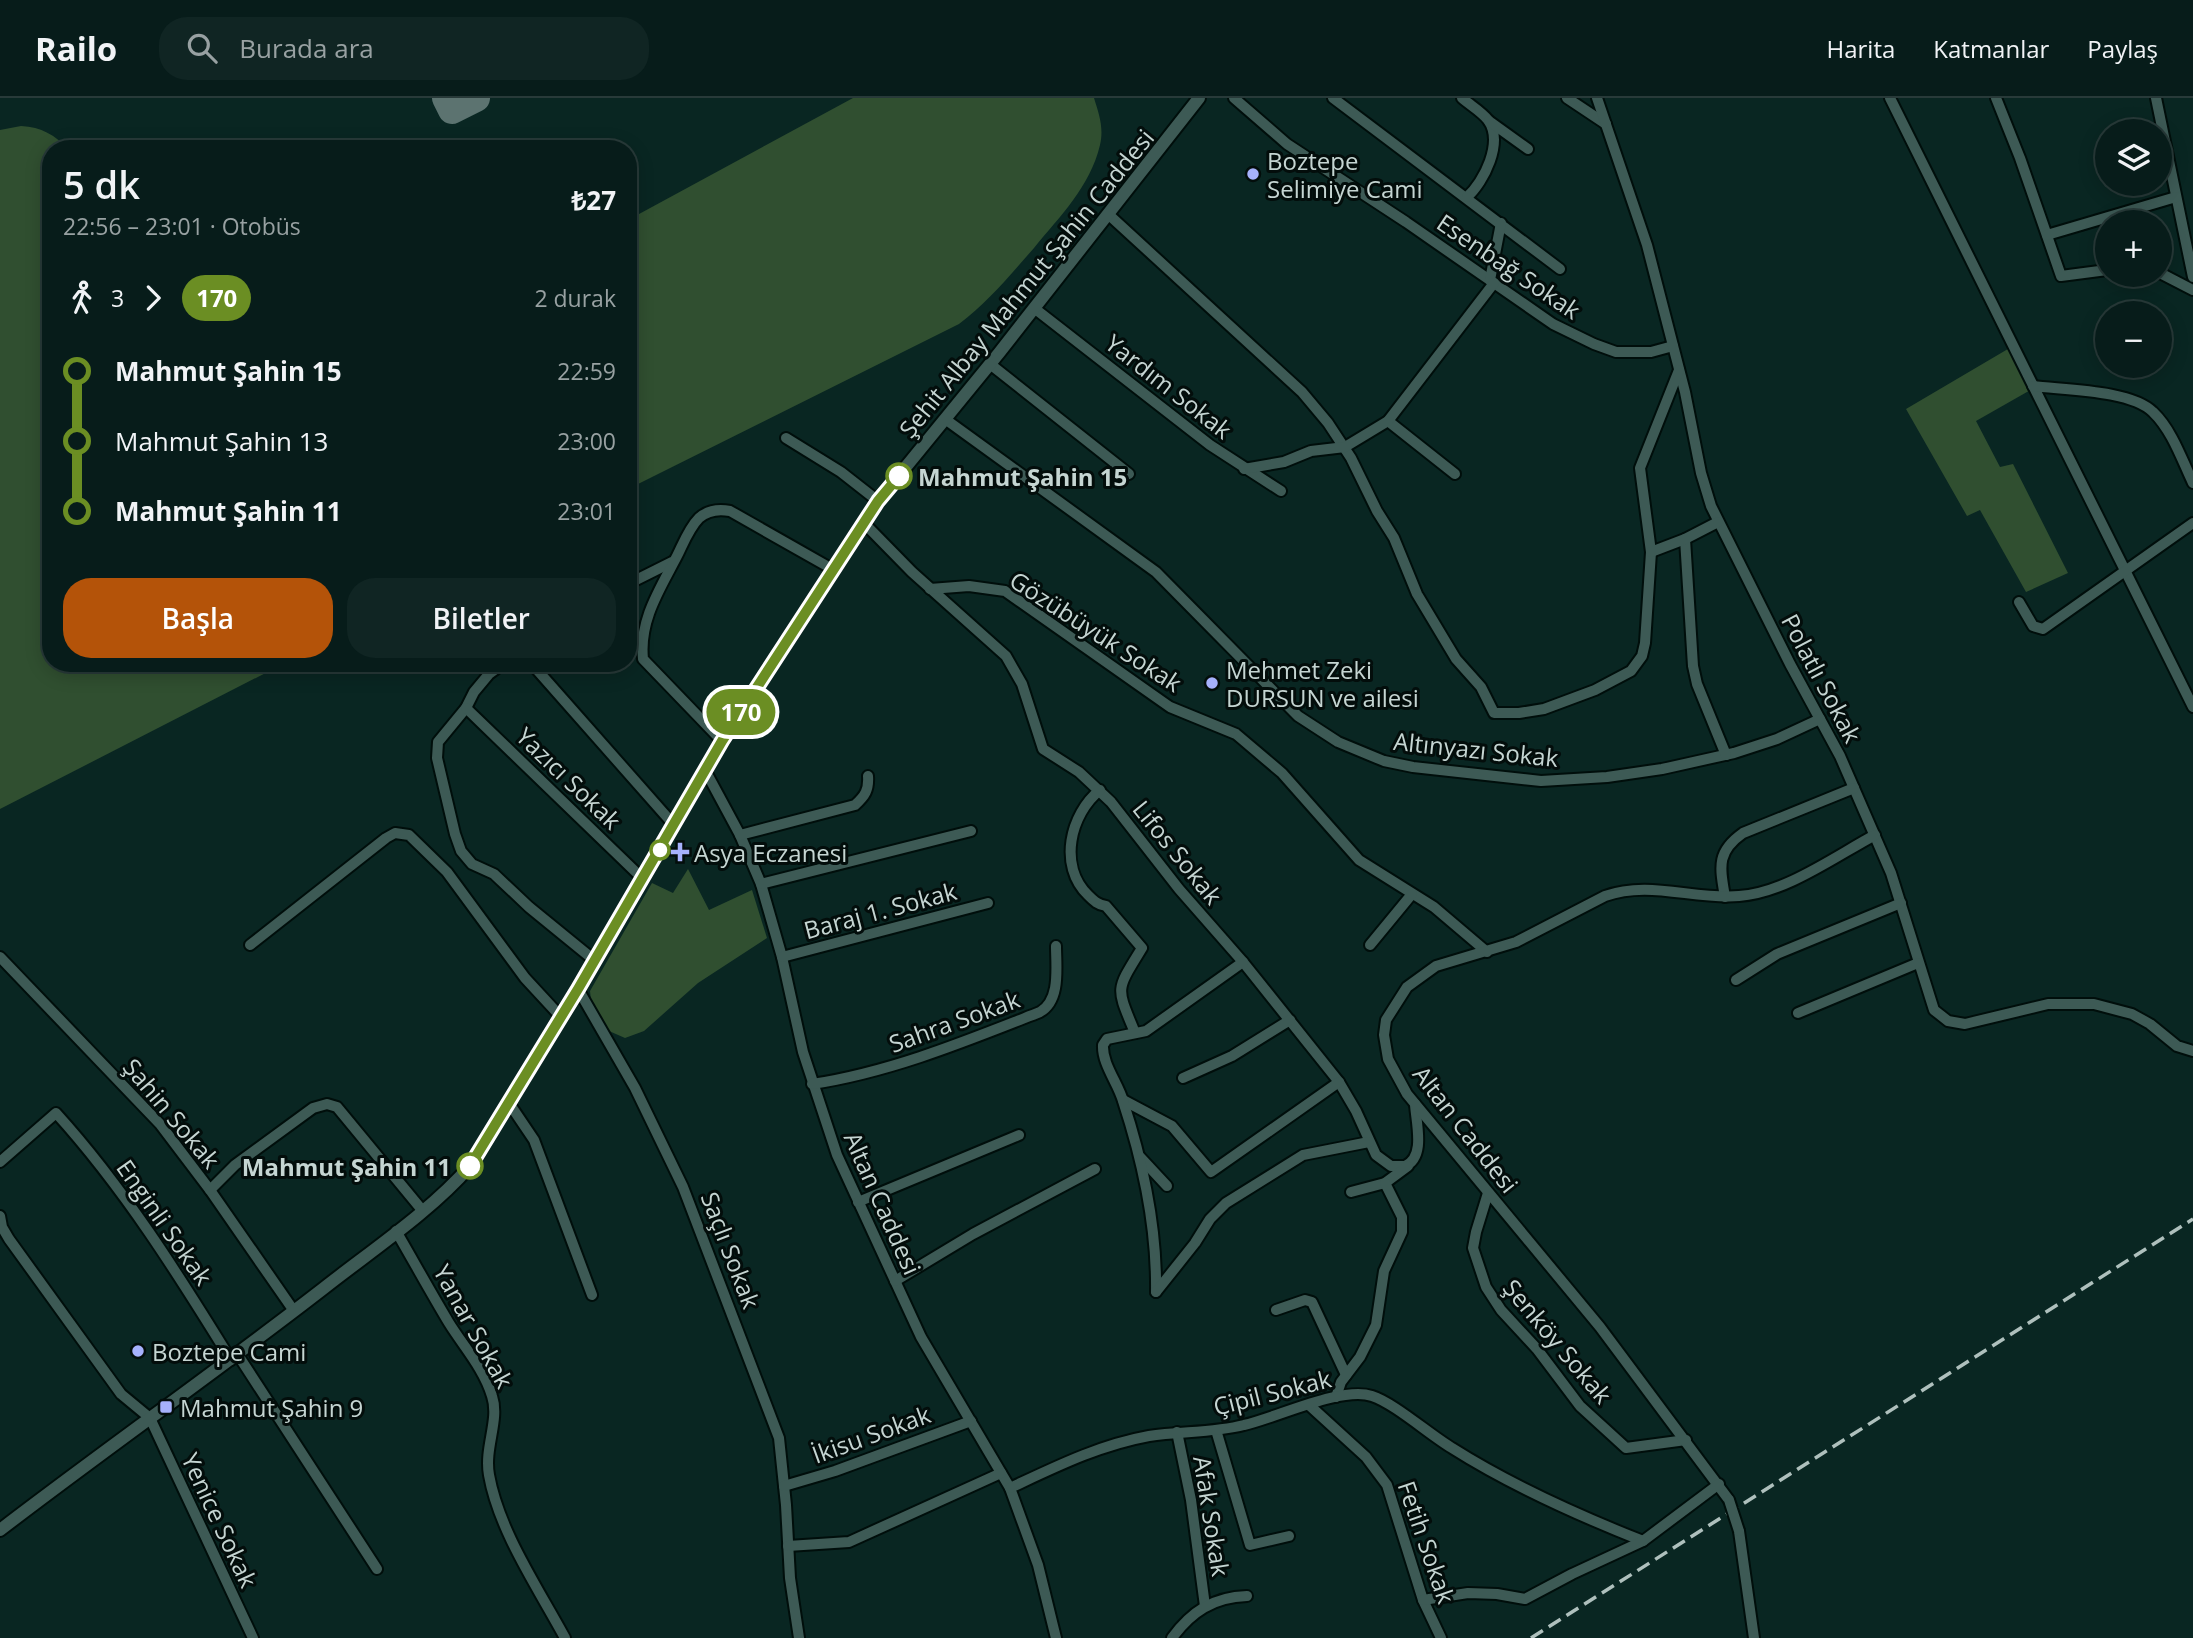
<!DOCTYPE html>
<html lang="tr">
<meta charset="utf-8">
<style>
:root{--surface:#071c1a;--page:#102523;--text:#f1f3f6;--muted:#98a1a2;--line:#283a39;--accent:#b45309}
body{margin:0;font-family:"Open Sans",sans-serif;background:var(--page);color:var(--text);height:100vh;display:flex;flex-direction:column;font-size:26px;white-space:nowrap}
*{box-sizing:border-box;margin:0}
p{font-size:23px;color:var(--muted)}
.icon{flex:none;width:38px;height:38px;fill:none;stroke:currentColor;stroke-width:2;stroke-linecap:round;stroke-linejoin:round}
.map{position:relative;flex:1;overflow:hidden}
.details{position:absolute;left:42px;top:42px;width:595px;height:532px;display:flex;flex-direction:column;background:var(--surface);border-radius:28px;box-shadow:0 4px 18px #0003,0 0 0 2px var(--line)}
.details>*{flex:none}
.badge{padding:0 14px;border-radius:23px;font-size:24px;line-height:46px}
.controls{position:absolute;left:2095px;top:21px;display:grid;gap:14px}
.controls a{display:grid;place-items:center;width:77px;height:77px;border-radius:50%;background:var(--surface);box-shadow:0 4px 18px #0003,0 0 0 2px var(--line);font-size:35px}
.map>.badge{position:absolute;translate:-50% -50%;box-shadow:0 0 0 4px #fff}
.legs{display:flex;align-items:center;gap:10px;height:77px;padding:0 21px;font-size:23px}
.legs p{margin-inline-start:auto}
.overview{display:flex;align-items:center;justify-content:space-between;height:119px;padding:0 21px}
h1{font-size:38px;font-weight:600;line-height:52px}
.button{display:flex;gap:14px;margin-top:auto;padding:14px 21px}
.button a{flex:1;height:80px;border-radius:28px;background:var(--accent);color:#fff;font-size:28px;font-weight:600;line-height:80px;text-align:center}
.button a+a{background:var(--page);color:var(--text)}
ul{padding:0 21px;list-style:none}
li{display:flex;align-items:center;gap:24px;height:70px;font-size:26px}
li i{display:grid;place-items:center;width:10px;height:100%;margin:0 9px;background:currentColor}
li i::after{content:'';width:18px;height:18px;margin:-9px;border:5px solid;border-radius:50%;background:var(--surface)}
li p{margin-inline-start:auto}
li:first-child i{background:linear-gradient(#0000 50%,currentColor 0)}
li:last-child i{background:linear-gradient(currentColor 50%,#0000 0)}
header{display:flex;align-items:center;gap:42px;box-sizing:border-box;height:98px;padding:0 35px;background:var(--surface);border-bottom:2px solid var(--line)}
header strong{font-size:33px}
nav{display:flex;gap:38px;margin-inline-start:auto;font-size:24px}
.search{width:490px;height:63px;background:var(--page);display:flex;align-items:center;gap:18px;box-sizing:border-box;padding:0 24px;border-radius:28px;color:var(--muted);font-size:26px}
.map>svg:first-child{display:block}
.green{fill:#304f30}
.lines{fill:none;stroke-linecap:round;stroke-linejoin:round}
.taxiway{stroke:#5c7370;stroke-width:28}
.minor-casing{stroke:#000e0b;stroke-width:14}
.tertiary-casing{stroke:#000e0b;stroke-width:16}
.minor{stroke:#3d5a55;stroke-width:10}
.tertiary{stroke:#3d5a55;stroke-width:12}
.rail{stroke:#afc0bd;stroke-width:3.5;stroke-dasharray:14 7;stroke-linecap:butt}
.minor-bridge-casing{stroke:#000e0b;stroke-width:14;stroke-linecap:butt}
.minor-bridge{stroke:#3d5a55;stroke-width:10}
.line-1-casing{stroke:#fff;stroke-width:16}
.line-1{stroke:#6b8e23;stroke-width:10}
.poi-dot{fill:#a6b1fc;stroke:#030d0b;stroke-width:2.5}
.stop-1-dot{fill:#fff;stroke:#6b8e23;stroke-width:3.5}
.labels{text-anchor:middle;dominant-baseline:central;stroke-width:6;stroke-linejoin:round;paint-order:stroke}
.poi-label{font-size:24px;fill:#c5d5d2;stroke:#030d0b;text-anchor:start}
.street-label{font-size:24px;fill:#c5d5d2;stroke:#030d0b}
.stop-label{font-size:24px;font-weight:bold;fill:#c5d5d2;stroke:#030d0b;text-anchor:start}
</style>
<header>
<strong>Railo</strong>
<div class="search"><svg class="icon" aria-label="search" viewBox="0 0 24 24"><circle cx="10" cy="10" r="6"/><path d="M15 15l6 6"/></svg>Burada ara</div>
<nav><a>Harita</a><a>Katmanlar</a><a>Paylaş</a></nav>
</header>
<div class="map">
<svg width="2193" height="1540" viewBox="0 0 2193 1540">
<rect width="100%" height="100%" fill="#092622"/>
<g class="green">
<path d="M853,0H1094C1099,16 1104,30 1100,47C1090,89 1060,118 1034,150C1010,177 988,204 959,226L628,391V122Z"/>
<path d="M21,28C42,29 54,37 69,51H51V565H285L0,711V32Z"/>
<polygon points="2013,248 2034,290 1976,323 2000,369 2013,366 2068,475 2026,494 1980,412 1967,418 1906,311"/>
<polygon points="688,771 709,812 752,792 767,840 698,885 644,933 625,940 609,933 591,903 590,893 652,785 673,795"/>
</g>
<g class="lines">
<polyline class="taxiway" points="446,0 452,12 476,0"/>
<g class="minor-casing">
<g id="minor">
<polyline points="1234,0 1287,46 1406,124 1553,226 1594,246 1616,254 1651,254 1673,248"/>
<polyline points="1333,0 1560,171"/>
<path d="M1462,0C1470,7 1482,14 1488,22C1504,44 1484,84 1467,99"/>
<polyline points="1567,0 1606,26"/>
<polyline points="1597,0 1647,147 1685,294 1701,375 1711,408 1790,566 1840,658 1891,775 1934,912 1948,923 1965,926 2048,906 2094,906 2132,916 2150,926 2177,948 2193,953"/>
<polyline points="1890,0 2193,609"/>
<polyline points="1996,0 2020,60 2061,178 2107,172"/>
<polyline points="2156,0 2193,179"/>
<polyline points="1489,23 1528,51"/>
<polyline points="1108,116 1302,294 1328,325 1351,360 1377,413 1394,440 1417,496 1456,561 1481,589 1494,615 1519,615 1544,611 1595,592 1631,573 1642,558 1645,545 1651,454 1640,370 1679,272"/>
<polyline points="2047,137 2176,99"/>
<polyline points="2160,175 2193,192"/>
<polyline points="1490,182 1501,125"/>
<polyline points="1034,210 1210,347 1281,393"/>
<polyline points="990,266 1129,376"/>
<path d="M2033,288C2065,292 2131,292 2153,314C2172,332 2182,362 2193,385"/>
<polyline points="945,321 1156,474 1298,618 1338,644 1384,663 1413,669 1541,683 1607,679 1662,671 1734,655 1777,641 1820,621"/>
<polyline points="1388,323 1455,376"/>
<polyline points="786,340 841,374 878,403"/>
<polyline points="1244,371 1284,364 1311,353 1345,349 1388,323 1494,185"/>
<path d="M864,425L912,474L1006,558L1022,586L1043,651L1079,674L1111,704L1179,791L1243,864L1339,984L1356,1013L1376,1057L1391,1068H1405C1426,1059 1416,1025 1415,1006"/>
<polyline points="1685,441 1693,568 1697,586 1726,657"/>
<polyline points="1651,454 1685,441 1718,424"/>
<polyline points="628,486 672,464"/>
<polyline points="930,491 969,488 1005,493 1170,609 1236,636 1282,675 1359,762 1434,809 1487,854"/>
<polyline points="2019,504 2033,528 2043,531 2193,425"/>
<polyline points="504,565 489,576 474,594 466,610 438,644 437,660 455,736 461,753 472,766 494,776 529,809 594,862"/>
<polyline points="531,565 674,727"/>
<polyline points="466,610 643,781"/>
<path d="M722,643L643,561C639,522 660,491 677,458C683,446 689,430 699,420C708,412 719,411 730,413L834,472"/>
<polyline points="705,672 740,737 761,786 782,859 803,954 837,1057 921,1239 1010,1390 1038,1467 1056,1540"/>
<path d="M1100,692C1070,716 1058,768 1088,797C1094,803 1098,807 1106,808L1142,850C1115,894 1116,888 1135,935"/>
<path d="M740,737L855,707C865,698 869,692 868,678"/>
<polyline points="761,786 971,733"/>
<path d="M1725,799C1720,769 1716,754 1743,735L1854,690"/>
<polyline points="250,847 386,740 395,735 409,737 447,774 525,880 561,919"/>
<polyline points="1370,847 1412,796"/>
<polyline points="0,859 160,1026 210,1092 294,1213"/>
<polyline points="782,859 988,805"/>
<polyline points="1736,882 1777,856 1901,805"/>
<polyline points="578,891 635,990 683,1089 779,1340 786,1407 790,1480 799,1540"/>
<polyline points="1798,915 1918,865"/>
<polyline points="1183,980 1232,958 1290,922"/>
<path d="M812,986C891,974 966,943 1040,914C1061,902 1056,869 1056,848"/>
<polyline points="1123,1002 1172,1028 1211,1074 1339,984"/>
<polyline points="509,1005 534,1042 592,1197"/>
<polyline points="1140,1059 1167,1088"/>
<path d="M0,1064L56,1015C124,1090 178,1176 231,1262"/>
<polyline points="210,1092 235,1067 313,1010 327,1006 337,1009 422,1112"/>
<polyline points="1351,1094 1385,1085 1408,1068"/>
<polyline points="1488,1095 1476,1134 1473,1150 1486,1189 1501,1212 1537,1251 1580,1308 1626,1350 1686,1342"/>
<polyline points="858,1104 1019,1037"/>
<polyline points="0,1118 2,1129 9,1141 121,1296 150,1320 253,1540"/>
<path d="M396,1133C414,1164 431,1195 449,1225C464,1249 484,1271 492,1298C500,1322 484,1349 489,1377C499,1433 538,1490 565,1540"/>
<polyline points="895,1183 973,1136 1095,1071"/>
<path d="M1156,1194C1157,1130 1143,1064 1123,1003C1118,985 1102,966 1103,947L1107,941L1146,933L1243,864"/>
<polyline points="1156,1194 1195,1145 1210,1121 1226,1105 1303,1057 1369,1044"/>
<polyline points="1276,1212 1305,1202 1312,1204 1346,1277"/>
<polyline points="238,1257 377,1471"/>
<polyline points="1336,1299 1341,1284 1360,1259 1376,1227 1384,1173 1402,1134 1402,1119 1385,1085"/>
<polyline points="1309,1307 1366,1359 1387,1387 1423,1502 1441,1540"/>
<polyline points="1216,1332 1250,1447 1289,1438"/>
<polyline points="1177,1334 1191,1402 1205,1508"/>
<polyline points="784,1388 835,1373 971,1323"/>
<path d="M1010,1390C1055,1369 1099,1347 1149,1338C1180,1333 1213,1335 1244,1327C1276,1320 1341,1288 1372,1298C1394,1305 1430,1337 1452,1350C1512,1388 1577,1417 1643,1443"/>
<path d="M1729,1402L1600,1229L1407,996L1388,961L1384,937L1386,922L1407,889L1436,868L1516,844L1605,798C1649,782 1694,802 1739,798C1785,795 1834,759 1875,737"/>
<polyline points="1739,1433 1754,1540"/>
<polyline points="788,1448 849,1444 1001,1375"/>
<polyline points="1423,1502 1468,1495 1497,1496 1525,1501 1572,1476 1643,1443 1719,1386"/>
<path d="M1172,1540C1191,1514 1213,1499 1247,1498"/>
</g>
</g>
<g class="tertiary-casing">
<path id="tertiary" d="M0,1432C107,1350 217,1273 324,1190C371,1153 431,1113 470,1068L578,891L722,643L878,403L999,255L1199,0"/>
</g>
<use href="#minor" class="minor"/>
<use href="#tertiary" class="tertiary"/>
<polyline class="rail" points="1531,1540 2193,1121"/>
<g class="minor-bridge-casing">
<polyline id="minor-bridge" points="1729,1402 1739,1433"/>
</g>
<use href="#minor-bridge" class="minor-bridge"/>
</g>
<g class="lines">
<g class="line-1-casing">
<polyline id="line-1" points="470,1068 578,891 722,643 878,403 899,378"/>
</g>
<use href="#line-1" class="line-1"/>
</g>
<g class="poi-dot">
<circle cx="1253" cy="76" r="7"/>
<circle cx="1212" cy="585" r="7"/>
<path d="M676.5 743.5h7v7h7v7h-7v7h-7v-7h-7v-7h7z"/>
<circle cx="138" cy="1253" r="7"/>
<rect x="159" y="1302" width="14" height="14" rx="3.5"/>
</g>
<g class="stop-1-dot">
<circle cx="899" cy="378" r="12"/>
<circle cx="660" cy="752" r="9"/>
<circle cx="470" cy="1068" r="12"/>
</g>
<g class="labels">
<g class="poi-label">
<text x="1267" y="62">Boztepe<tspan x="1267" dy="28">Selimiye Cami</tspan></text>
<text x="1226" y="571">Mehmet Zeki<tspan x="1226" dy="28">DURSUN ve ailesi</tspan></text>
<text x="694" y="754">Asya Eczanesi</text>
<text x="152" y="1253">Boztepe Cami</text>
<text x="180" y="1309">Mahmut Şahin 9</text>
</g>
<g class="street-label">
<text transform="translate(1509 168) rotate(34)">Esenbağ Sokak</text>
<text transform="translate(1026 185) rotate(-51)">Şehit Albay Mahmut Şahin Caddesi</text>
<text transform="translate(1169 288) rotate(38)">Yardım Sokak</text>
<text transform="translate(1096 533) rotate(33)">Gözübüyük Sokak</text>
<text transform="translate(1822 580) rotate(62)">Polatlı Sokak</text>
<text transform="translate(1476 651) rotate(6)">Altınyazı Sokak</text>
<text transform="translate(569 680) rotate(44)">Yazıcı Sokak</text>
<text transform="translate(1178 754) rotate(51)">Lifos Sokak</text>
<text transform="translate(880 812) rotate(-15)">Baraj 1. Sokak</text>
<text transform="translate(954 923) rotate(-20)">Sahra Sokak</text>
<text transform="translate(172 1015) rotate(50)">Şahin Sokak</text>
<text transform="translate(1466 1031) rotate(52)">Altan Caddesi</text>
<text transform="translate(883 1105) rotate(66)">Altan Caddesi</text>
<text transform="translate(165 1124) rotate(55)">Enginli Sokak</text>
<text transform="translate(731 1152) rotate(69)">Saçlı Sokak</text>
<text transform="translate(474 1228) rotate(61)">Yanar Sokak</text>
<text transform="translate(1558 1243) rotate(50)">Şenköy Sokak</text>
<text transform="translate(1272 1294) rotate(-14)">Çipil Sokak</text>
<text transform="translate(871 1336) rotate(-20)">İkisu Sokak</text>
<text transform="translate(1212 1418) rotate(81)">Afak Sokak</text>
<text transform="translate(220 1422) rotate(65)">Yenice Sokak</text>
<text transform="translate(1427 1444) rotate(71)">Fetih Sokak</text>
</g>
<g class="stop-label">
<text x="918" y="378">Mahmut Şahin 15</text>
<text x="451" y="1068" text-anchor="end">Mahmut Şahin 11</text>
</g>
</g>
</svg>
<div class="controls">
<a><svg class="icon" aria-label="layers" viewBox="0 0 24 24"><path d="M12 4l9 5-9 5-9-5zM3 14l9 5 9-5"/></svg></a>
<a>+</a>
<a>−</a>
</div>
<b class="badge" style="left:741px;top:614px;background:#6b8e23;color:#fff">170</b>
<section class="details">
<div class="overview"><div><h1>5 dk</h1><p>22:56 – 23:01 · Otobüs</p></div><b>₺27</b></div>
<div class="legs"><svg class="icon" aria-label="walk" viewBox="0 0 24 24"><circle cx="13" cy="4" r="2"/><path d="M13 8l-2 6 4 7M11 14l-3 7M7 12l3-4h3l4 4"/></svg>3<svg class="icon" aria-label="forward" viewBox="0 0 24 24"><path d="M9 5l7 7-7 7"/></svg><b class="badge" style="background:#6b8e23;color:#fff">170</b><p>2 durak</p></div>
<ul>
<li><i style="color:#6b8e23"></i><b>Mahmut Şahin 15</b><p>22:59</p></li>
<li><i style="color:#6b8e23"></i><span>Mahmut Şahin 13</span><p>23:00</p></li>
<li><i style="color:#6b8e23"></i><b>Mahmut Şahin 11</b><p>23:01</p></li>
</ul>
<div class="button"><a>Başla</a><a>Biletler</a></div>
</section>
</div>
